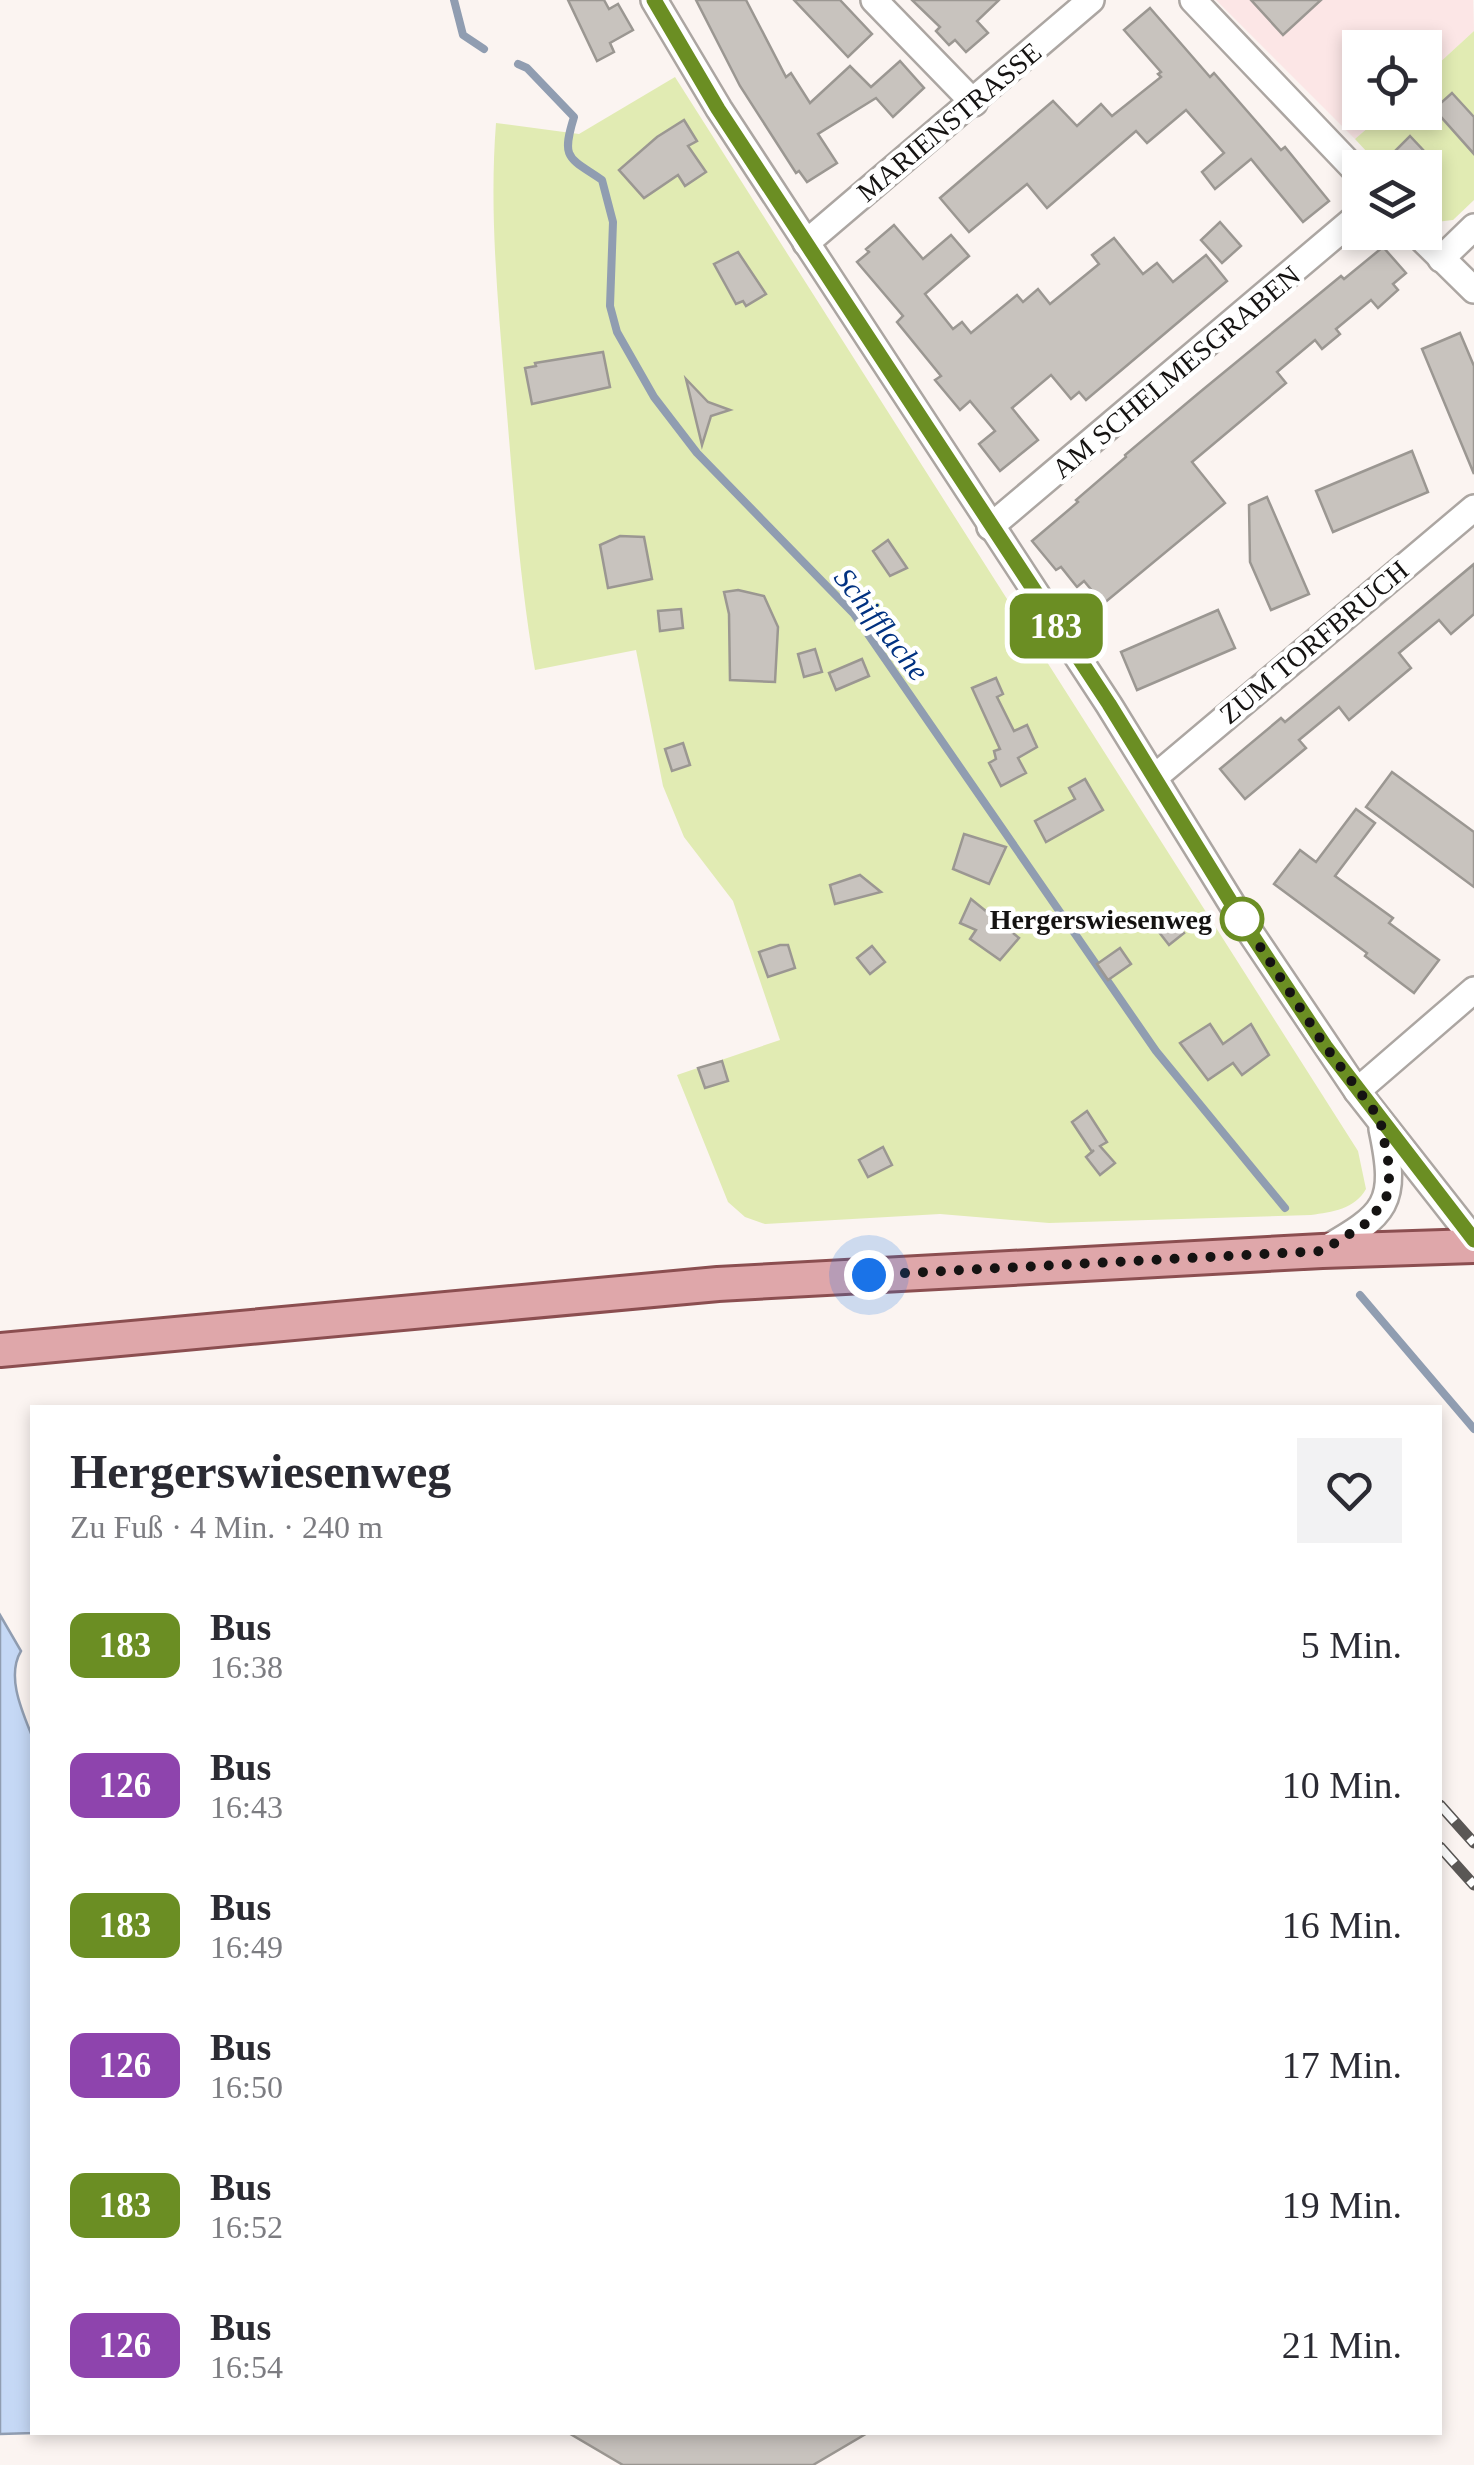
<!DOCTYPE html>
<html lang="de">
<meta charset="utf-8">
<style>
:root{--surface:#fff;--page:#f2f2f3;--text:#2b2b33;--muted:#7c7c81}
body{margin:0;font-family:Georgia,serif;background:var(--page);color:var(--text);height:100vh;display:flex;flex-direction:column;font-size:38px;white-space:nowrap}
*{box-sizing:border-box;margin:0}
p{font-size:32px;color:var(--muted)}
.icon{flex:none;width:55px;height:55px;fill:none;stroke:currentColor;stroke-width:2;stroke-linecap:round;stroke-linejoin:round}
.map{position:relative;flex:1;overflow:hidden}
.details{position:absolute;left:30px;top:1405px;width:1412px;height:1030px;display:flex;flex-direction:column;background:var(--surface);border-radius:0px;box-shadow:0 5px 15px #0003}
.details>*{flex:none}
.badge{padding:0 20px;border-radius:15px;font-size:35px;line-height:65px}
.fabs{position:absolute;left:1342px;top:30px;display:grid;gap:20px}
.fabs a{display:grid;place-items:center;width:100px;height:100px;border-radius:0px;background:var(--surface);box-shadow:0 5px 15px #0003;font-size:50px}
.you{position:absolute;width:50px;height:50px;margin:-25px;border:8px solid #fff;border-radius:50%;background:#1a73e8;box-shadow:0 0 0 15px #1a73e833}
.map>.badge{position:absolute;translate:-50% -50%;box-shadow:0 0 0 5px #fff}
.round{display:grid;place-items:center;flex:none;width:105px;height:105px;border-radius:0px;background:var(--page)}
.headline{display:flex;align-items:center;justify-content:space-between;height:170px;padding:0 40px}
h1{font-size:48px;font-weight:700;line-height:75px}
ul{padding:0;list-style:none}
li{display:flex;align-items:center;gap:30px;height:140px;padding:0 40px}
li div{flex:1}
li b{display:block;font-size:38px}
li em{font-style:normal}
li .badge{min-width:110px;font-weight:700;text-align:center}
.map>svg:first-child{display:block}
.education{fill:#fce6e6}
.green{fill:#e1ebb3}
.water{fill:#c5d8f5;stroke:#909db1;stroke-width:2.5}
.lines{fill:none;stroke-linecap:round;stroke-linejoin:round}
.stream{stroke:#909db1;stroke-width:8}
.building{fill:#c8c3be;stroke:#9b9792;stroke-width:2.5}
.minor-casing{stroke:#aca6a2;stroke-width:30}
.major-casing{stroke:#8b4e50;stroke-width:38}
.minor{stroke:#fff;stroke-width:25}
.major{stroke:#dfa7aa;stroke-width:32}
.rail-casing{stroke:#5a5755;stroke-width:11}
.rail{stroke:#fff;stroke-width:8;stroke-dasharray:22;stroke-linecap:butt}
.line-casing{stroke:#fff;stroke-width:22}
.line{stroke:#6b8e23;stroke-width:15}
.walk{stroke:#151312;stroke-width:10;stroke-dasharray:0 18}
.stop-dot{fill:#fff;stroke:#6b8e23;stroke-width:5}
.labels{text-anchor:middle;dominant-baseline:central;stroke-width:9;stroke-linejoin:round;paint-order:stroke}
.street-label{font-size:28px;fill:#151312;stroke:#fff}
.stop-label{font-size:28px;font-weight:bold;fill:#151312;stroke:#fff;text-anchor:end}
.water-label{font-size:30px;font-style:italic;fill:#003181;stroke:#fff}
</style>
<div class="map">
<svg width="1474" height="2465" viewBox="0 0 1474 2465">
<rect width="100%" height="100%" fill="#fbf4f1"/>
<polygon class="education" points="1216,0 1473,0 1474,31 1425,76 1425,48 1360,48 1360,112 1385,113 1355,139"/>
<g class="green">
<polygon points="1474,31 1474,200 1453,220 1436,222 1425,214 1425,168 1381,167 1355,139 1385,113 1425,112 1425,76"/>
<path d="M675,77L1358,1151L1366,1189C1355,1209 1332,1212 1311,1215L1049,1223L940,1214L765,1224L745,1217L728,1202L677,1075L780,1040L733,901L684,837L663,786L636,650L535,670C519,577 513,484 505,390C498,301 489,213 496,123L579,134Z"/>
</g>
<path class="water" d="M0,1615L21,1651C6,1676 22,1711 32,1736L33,2433L0,2434Z"/>
<g class="lines">
<g class="stream">
<polyline points="454,0 463,35 484,49"/>
<path d="M518,64L527,68L574,117C561,159 568,157 602,180L613,222L610,306L617,332L654,397L697,453L854,614L1156,1051L1285,1208"/>
<polyline points="1360,1295 1474,1429"/>
</g>
</g>
<g class="building">
<polygon points="568,0 604,0 609,9 618,4 633,30 610,43 614,52 597,61"/>
<polygon points="696,0 746,0 786,77 791,73 810,103 850,66 871,87 900,61 924,88 893,117 876,98 818,134 837,163 807,182 799,171 796,173 740,86"/>
<polygon points="794,0 840,0 872,34 848,57"/>
<polygon points="912,0 999,0 977,21 988,33 966,52 955,40 949,45 936,31 940,27"/>
<polygon points="1251,0 1321,0 1283,35"/>
<polygon points="1150,8 1210,77 1214,73 1281,150 1285,147 1329,201 1303,222 1251,159 1215,189 1202,172 1224,153 1186,110 1147,143 1136,131 1047,208 1027,184 969,232 940,198 1053,101 1077,126 1101,104 1112,116 1161,77 1158,74 1161,72 1124,30"/>
<polygon points="1452,93 1474,117 1474,154 1434,109"/>
<polygon points="684,120 697,141 688,146 706,172 685,186 678,175 644,198 619,170 657,137"/>
<polygon points="1410,136 1424,151 1408,165 1395,151"/>
<polygon points="1220,222 1241,246 1222,263 1201,240"/>
<polygon points="894,225 923,259 951,235 969,256 925,294 953,329 962,322 971,333 1017,295 1023,302 1038,289 1050,304 1099,264 1092,255 1114,238 1143,274 1157,263 1173,282 1206,255 1227,281 1086,400 1079,392 1071,399 1051,375 1012,408 1038,440 1000,471 979,444 995,431 970,401 960,410 935,380 941,376 897,322 903,316 857,262 869,252 866,249"/>
<polygon points="1383,247 1406,273 1393,284 1398,290 1378,308 1371,300 1336,329 1340,334 1322,349 1315,340 1277,372 1286,383 1192,462 1225,503 1103,604 1084,581 1077,587 1061,567 1056,570 1032,541 1078,502 1076,500 1126,457 1125,455 1200,392 1341,276 1344,279"/>
<polygon points="738,252 766,294 746,306 743,301 736,304 714,264"/>
<polygon points="1460,333 1474,366 1474,474 1422,349"/>
<polygon points="603,352 610,387 532,404 525,368 536,366 535,363"/>
<polygon points="686,379 708,402 730,410 711,416 702,445"/>
<polygon points="1412,451 1428,492 1333,532 1316,491"/>
<polygon points="1267,497 1309,594 1271,610 1250,562 1249,505"/>
<polygon points="620,536 644,537 652,579 608,588 600,545"/>
<polygon points="888,540 907,568 890,576 873,551"/>
<polygon points="1474,564 1474,614 1451,634 1439,620 1399,653 1411,668 1349,720 1339,707 1299,740 1306,748 1245,799 1220,769 1281,718 1285,722"/>
<polygon points="738,590 764,596 778,627 775,682 730,680 729,614 724,592"/>
<polygon points="681,609 683,628 660,631 658,611"/>
<polygon points="1218,610 1235,648 1137,690 1121,652"/>
<polygon points="815,649 822,672 804,677 798,654"/>
<polygon points="862,659 869,676 836,690 829,673"/>
<polygon points="996,678 1003,694 997,697 1014,731 1027,725 1037,747 1018,758 1026,773 1001,786 989,763 996,759 994,751 1000,749 972,688"/>
<polygon points="683,743 690,765 672,771 665,749"/>
<polygon points="1392,772 1474,832 1474,887 1366,807"/>
<polygon points="1085,779 1103,810 1046,842 1035,821 1075,799 1069,788"/>
<polygon points="1356,809 1375,823 1335,876 1393,918 1389,923 1439,960 1414,993 1365,956 1367,953 1274,884 1300,850 1316,862"/>
<polygon points="964,834 1006,847 989,884 953,869"/>
<polygon points="860,875 881,892 835,904 830,885"/>
<polygon points="971,899 1019,938 1000,960 970,939 976,930 960,923"/>
<polygon points="1170,916 1184,933 1169,945 1155,927"/>
<polygon points="780,945 788,945 795,968 768,977 759,952"/>
<polygon points="872,946 885,962 870,974 857,958"/>
<polygon points="1120,948 1131,964 1108,980 1097,964"/>
<polygon points="1210,1024 1223,1044 1251,1024 1269,1055 1242,1075 1233,1063 1208,1080 1180,1043"/>
<polygon points="722,1061 728,1081 705,1088 698,1068"/>
<polygon points="1087,1111 1107,1142 1100,1146 1115,1163 1100,1175 1086,1157 1094,1150 1092,1152 1072,1122"/>
<polygon points="883,1147 892,1165 868,1177 859,1160"/>
<polygon points="567,2432 869,2432 813,2465 623,2465"/>
</g>
<g class="lines">
<g class="minor-casing">
<g id="minor">
<polyline points="654,0 719,109 1109,705 1240,917 1357,1091 1474,1240"/>
<polyline points="874,0 974,103"/>
<polyline points="1193,0 1360,175"/>
<polyline points="1415,232 1474,290"/>
<polyline points="806,243 1091,0"/>
<polyline points="1441,259 1474,227"/>
<polyline points="990,527 1360,214"/>
<polyline points="1155,777 1474,508"/>
<polyline points="1357,1091 1474,990"/>
<path d="M1322,1251C1387,1214 1398,1204 1382,1129"/>
</g>
</g>
<g class="major-casing">
<polyline id="major" points="0,1350 718,1284 1322,1251 1474,1246"/>
</g>
<use href="#minor" class="minor"/>
<use href="#major" class="major"/>
<g class="rail-casing">
<g id="rail">
<polyline points="1440,1805 1474,1843"/>
<polyline points="1440,1847 1474,1885"/>
</g>
</g>
<use href="#rail" class="rail"/>
</g>
<g class="lines">
<g class="line-casing">
<polyline id="line" points="654,0 718,109 1109,704 1240,917 1325,1046 1474,1240"/>
</g>
<use href="#line" class="line"/>
<polyline class="walk" points="869,1275 1322,1251 1364,1225 1386,1200 1390,1171 1380,1119 1325,1046 1242,919"/>
</g>
<circle class="stop-dot" cx="1242" cy="919" r="20"/>
<g class="labels">
<g class="street-label">
<text transform="translate(949 122) rotate(-40)">MARIENSTRASSE</text>
<text transform="translate(1176 372) rotate(-40)">AM SCHELMESGRABEN</text>
<text transform="translate(1314 642) rotate(-40)">ZUM TORFBRUCH</text>
</g>
<g class="stop-label">
<text x="1212" y="919">Hergerswiesenweg</text>
</g>
<g class="water-label">
<text transform="translate(882 624) rotate(52)">Schifflache</text>
</g>
</g>
</svg>
<div class="fabs">
<a><svg class="icon" aria-label="locate" viewBox="0 0 24 24"><circle cx="12" cy="12" r="6"/><path d="M12 2v4M12 18v4M2 12h4M18 12h4"/></svg></a>
<a><svg class="icon" aria-label="layers" viewBox="0 0 24 24"><path d="M12 4l9 5-9 5-9-5zM3 14l9 5 9-5"/></svg></a>
</div>
<div class="you" style="left:869px;top:1275px"></div>
<b class="badge" style="left:1056px;top:626px;background:#6b8e23;color:#fff">183</b>
<section class="details">
<div class="headline"><div><h1>Hergerswiesenweg</h1><p>Zu Fuß · 4 Min. · 240 m</p></div><a class="round"><svg class="icon" aria-label="heart" viewBox="0 0 24 24"><path d="M12 20l-8-8c-3-5 5-10 8-4 3-6 11-1 8 4z"/></svg></a></div>
<ul>
<li><span class="badge" style="background:#6b8e23;color:#fff">183</span><div><b>Bus</b><p>16:38</p></div><em>5 Min.</em></li>
<li><span class="badge" style="background:#8e44ad;color:#fff">126</span><div><b>Bus</b><p>16:43</p></div><em>10 Min.</em></li>
<li><span class="badge" style="background:#6b8e23;color:#fff">183</span><div><b>Bus</b><p>16:49</p></div><em>16 Min.</em></li>
<li><span class="badge" style="background:#8e44ad;color:#fff">126</span><div><b>Bus</b><p>16:50</p></div><em>17 Min.</em></li>
<li><span class="badge" style="background:#6b8e23;color:#fff">183</span><div><b>Bus</b><p>16:52</p></div><em>19 Min.</em></li>
<li><span class="badge" style="background:#8e44ad;color:#fff">126</span><div><b>Bus</b><p>16:54</p></div><em>21 Min.</em></li>
</ul>
</section>
</div>
